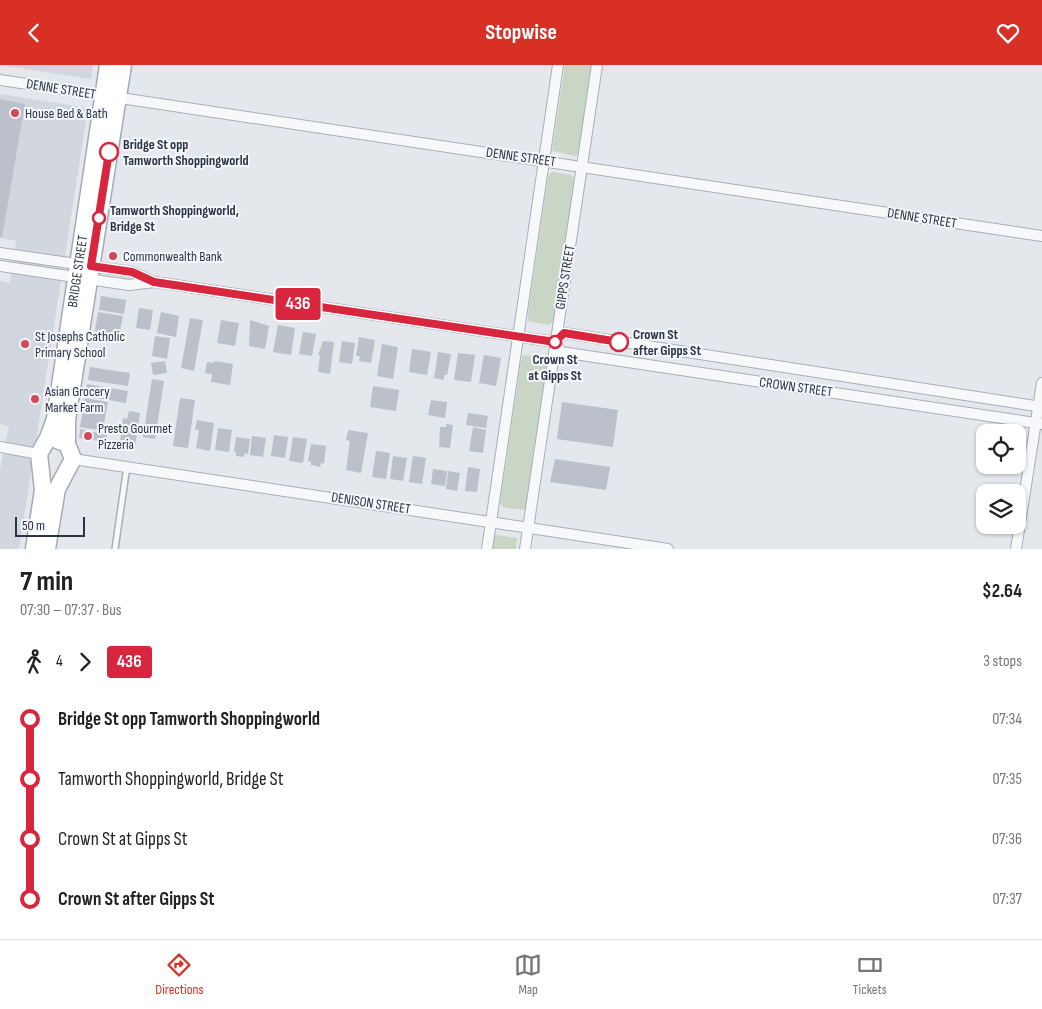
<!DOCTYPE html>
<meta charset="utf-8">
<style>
:root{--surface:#fff;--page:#f6f6f6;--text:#222;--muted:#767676;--line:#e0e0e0;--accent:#d93025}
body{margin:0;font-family:"Sofia Sans Condensed",sans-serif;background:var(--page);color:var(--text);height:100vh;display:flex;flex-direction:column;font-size:19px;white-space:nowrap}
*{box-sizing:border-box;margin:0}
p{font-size:16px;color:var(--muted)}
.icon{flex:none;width:28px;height:28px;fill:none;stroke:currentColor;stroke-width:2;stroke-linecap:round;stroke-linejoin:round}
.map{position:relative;height:484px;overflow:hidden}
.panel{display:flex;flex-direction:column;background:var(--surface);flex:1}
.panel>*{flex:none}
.badge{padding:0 10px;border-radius:4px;font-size:18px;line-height:32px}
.controls{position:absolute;left:976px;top:359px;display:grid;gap:10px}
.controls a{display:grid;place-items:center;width:50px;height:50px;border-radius:10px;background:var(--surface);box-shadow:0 1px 4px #0004;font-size:25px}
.scale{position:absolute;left:15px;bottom:12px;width:70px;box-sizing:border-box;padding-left:5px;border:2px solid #2b3445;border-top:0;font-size:14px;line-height:18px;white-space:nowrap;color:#2b3445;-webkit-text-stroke:4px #f4f6f9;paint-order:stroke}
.map>.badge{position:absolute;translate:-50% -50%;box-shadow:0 0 0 2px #fff}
.legs{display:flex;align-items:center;gap:8px;height:55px;padding:0 20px;font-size:16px}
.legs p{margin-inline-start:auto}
.summary{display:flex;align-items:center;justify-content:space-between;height:85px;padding:0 20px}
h1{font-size:28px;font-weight:700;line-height:38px}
ul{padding:0 20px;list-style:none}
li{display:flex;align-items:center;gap:18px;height:60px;font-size:19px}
li i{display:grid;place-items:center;width:8px;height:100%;margin:0 6px;background:currentColor}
li i::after{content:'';width:12px;height:12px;margin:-6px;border:4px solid;border-radius:50%;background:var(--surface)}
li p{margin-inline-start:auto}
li:first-child i{background:linear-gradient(#0000 50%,currentColor 0)}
li:last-child i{background:linear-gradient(currentColor 50%,#0000 0)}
header{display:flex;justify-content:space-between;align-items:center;height:65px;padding:0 20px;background:var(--accent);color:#fff;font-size:22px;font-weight:700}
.dock{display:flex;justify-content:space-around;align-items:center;height:70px;border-top:1px solid var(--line);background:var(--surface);font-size:14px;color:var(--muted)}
.dock a{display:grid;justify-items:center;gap:2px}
.dock .active{color:var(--accent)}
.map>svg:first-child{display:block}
.built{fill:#d2d6de}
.green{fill:#c9d6c5}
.building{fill:#bbc0ca}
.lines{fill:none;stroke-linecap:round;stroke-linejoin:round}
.lane-casing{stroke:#a9aeb7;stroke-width:8}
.street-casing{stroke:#a9aeb7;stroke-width:12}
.primary-casing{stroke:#a3abb8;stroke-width:19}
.lane{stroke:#f7f8fa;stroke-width:5}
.street{stroke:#f7f8fa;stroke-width:10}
.primary{stroke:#fff;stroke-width:16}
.line-1-casing{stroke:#fff;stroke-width:11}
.line-1{stroke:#d7263d;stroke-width:8}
.poi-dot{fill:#d1495b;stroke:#f4f6f9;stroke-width:2}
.stop-1-dot{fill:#fff;stroke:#d7263d;stroke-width:2.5}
.labels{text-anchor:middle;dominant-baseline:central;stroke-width:4;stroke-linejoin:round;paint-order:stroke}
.street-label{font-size:14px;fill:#2b3445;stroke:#f4f6f9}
.poi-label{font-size:14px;fill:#2b3445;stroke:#f4f6f9;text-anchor:start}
.stop-label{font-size:14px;font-weight:bold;fill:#2b3445;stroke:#f4f6f9;text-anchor:start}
</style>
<header><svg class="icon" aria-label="back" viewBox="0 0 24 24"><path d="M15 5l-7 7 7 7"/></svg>Stopwise<svg class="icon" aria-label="heart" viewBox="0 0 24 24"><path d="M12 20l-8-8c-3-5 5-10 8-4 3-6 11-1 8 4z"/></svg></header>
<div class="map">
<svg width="1042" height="484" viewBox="0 0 1042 484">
<rect width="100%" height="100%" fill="#e4e7ec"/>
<g class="built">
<polygon points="0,0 93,0 91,14"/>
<polygon points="0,29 88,43 19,484 0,484 0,405 9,361 0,359 0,216 10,218 16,176 0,173"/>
</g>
<g class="green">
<polygon points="565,0 593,0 579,88 575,91 552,86"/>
<polygon points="553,107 571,110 575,114 555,255 549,260 528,256 528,249 548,112 550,108"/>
<polygon points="523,290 548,293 548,300 527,442 524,445 503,442 500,438 521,296"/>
<polygon points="490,469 517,473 516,484 488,484"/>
</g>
<g class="building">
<polygon points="0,34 25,39 2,172 0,172"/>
<polygon points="101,231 126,235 124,249 99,245"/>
<polygon points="139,243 153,245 150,265 136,263"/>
<polygon points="98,247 123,251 119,271 95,266"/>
<polygon points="161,247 179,251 176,272 157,268"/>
<polygon points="190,253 203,255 194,306 181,303"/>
<polygon points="221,255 239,258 235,281 217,278"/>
<polygon points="250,255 269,261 265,284 249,281"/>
<polygon points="278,260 295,263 291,290 273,287"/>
<polygon points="303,267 316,269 312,291 299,289"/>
<polygon points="155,271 170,273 167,294 152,291"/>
<polygon points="359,272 375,275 371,298 359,296 360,291 356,291"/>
<polygon points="323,276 334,277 330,309 318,307 320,290 318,290"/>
<polygon points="342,276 355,278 352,299 339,297"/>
<polygon points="382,279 398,282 393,314 377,311"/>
<polygon points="412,284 431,287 427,310 409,307"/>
<polygon points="438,287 451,289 447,310 444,310 444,315 434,313"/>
<polygon points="458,288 475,290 471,317 454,315"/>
<polygon points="484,290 501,293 496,321 479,318"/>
<polygon points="165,296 167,308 153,310 151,298"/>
<polygon points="215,296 233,299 230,320 211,317 212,309 205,308 207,297 214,298"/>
<polygon points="90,302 130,308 128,321 88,315"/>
<polygon points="152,314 164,316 155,374 143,372"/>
<polygon points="87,319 128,326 126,338 85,331"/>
<polygon points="373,321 399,325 396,346 370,342"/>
<polygon points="85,333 108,337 104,359 112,360 111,367 80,362"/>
<polygon points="180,333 195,335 188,383 173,381"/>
<polygon points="431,335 447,337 445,353 428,350"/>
<polygon points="562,337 618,345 613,382 557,374"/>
<polygon points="129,346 140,348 135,381 120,378 123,353 127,354"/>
<polygon points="468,348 488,351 486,363 466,360"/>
<polygon points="197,355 214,358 210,386 196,383 199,365 195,365"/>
<polygon points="446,359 453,360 450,383 439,382 440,362 446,362"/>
<polygon points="473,362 486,365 483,388 469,386"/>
<polygon points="218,363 232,365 229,387 215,385"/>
<polygon points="80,364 107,370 106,377 79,373"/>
<polygon points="348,365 368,368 361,408 346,405 350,376 346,375"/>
<polygon points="274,370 288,372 285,393 271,391"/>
<polygon points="252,371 266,373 263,392 250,390"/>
<polygon points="236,372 250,374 248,389 245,388 244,392 236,391 236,387 234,387"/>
<polygon points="293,372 307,374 303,398 289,396"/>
<polygon points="311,379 326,381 324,399 321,398 320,402 311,400 311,397 308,396"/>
<polygon points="376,386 390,388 386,414 372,412"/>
<polygon points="393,391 407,393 403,416 390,414"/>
<polygon points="413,391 426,393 422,419 409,417"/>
<polygon points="555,394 610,402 606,425 550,417"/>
<polygon points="468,402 480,404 477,427 465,426"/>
<polygon points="433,404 447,406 445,421 431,419"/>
<polygon points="448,406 460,408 457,426 446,424"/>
</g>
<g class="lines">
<g class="lane-casing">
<polyline id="lane" points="115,484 127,401"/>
</g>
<g class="street-casing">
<g id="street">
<polyline points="0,15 1042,171"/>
<polyline points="0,188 132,207 154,217"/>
<polyline points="0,201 129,220 155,217 555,277"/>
<polyline points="555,277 561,287 1042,359"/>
<polyline points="555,277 564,268 1042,342"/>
<polyline points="0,382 39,389"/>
<polyline points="73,394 668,484"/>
<polyline points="487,484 558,0"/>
<polyline points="525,484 597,0"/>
<polyline points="1016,484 1042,318"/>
</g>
</g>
<g class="primary-casing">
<g id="primary">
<polyline points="67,379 67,355 123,0"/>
<path id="s1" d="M34,484L43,425L39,389L48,373L55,354L108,0"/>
<polyline points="47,484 57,424 73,394 67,379 57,375"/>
</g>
</g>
<use href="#lane" class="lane"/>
<use href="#street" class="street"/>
<use href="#primary" class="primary"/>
</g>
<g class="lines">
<g class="line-1-casing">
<polyline id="line-1" points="109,87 91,201 132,207 154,217 555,277 564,268 619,277"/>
</g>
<use href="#line-1" class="line-1"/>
</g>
<g class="poi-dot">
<circle cx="15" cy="48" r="5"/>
<circle cx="113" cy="191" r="5"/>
<circle cx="25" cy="279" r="5"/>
<circle cx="35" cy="334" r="5"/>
<circle cx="88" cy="371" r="5"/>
</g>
<g class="stop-1-dot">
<circle cx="109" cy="87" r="9"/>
<circle cx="99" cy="153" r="6"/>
<circle cx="555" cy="277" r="6"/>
<circle cx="619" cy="277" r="9"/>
</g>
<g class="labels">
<g class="street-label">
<text transform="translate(61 24) rotate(9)">DENNE STREET</text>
<text transform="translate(521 92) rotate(8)">DENNE STREET</text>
<text transform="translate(922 153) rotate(9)">DENNE STREET</text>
<text stroke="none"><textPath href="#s1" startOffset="284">BRIDGE STREET</textPath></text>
<text transform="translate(565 212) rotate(-81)">GIPPS STREET</text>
<text transform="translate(796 322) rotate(8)">CROWN STREET</text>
<text transform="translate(371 438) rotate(9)">DENISON STREET</text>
</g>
<g class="poi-label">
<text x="25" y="48">House Bed &amp; Bath</text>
<text x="123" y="191">Commonwealth Bank</text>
<text x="35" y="271">St Josephs Catholic<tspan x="35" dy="16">Primary School</tspan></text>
<text x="45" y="326">Asian Grocery<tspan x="45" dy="16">Market Farm</tspan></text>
<text x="98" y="363">Presto Gourmet<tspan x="98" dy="16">Pizzeria</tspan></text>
</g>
<g class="stop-label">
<text x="123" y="79">Bridge St opp<tspan x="123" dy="16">Tamworth Shoppingworld</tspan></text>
<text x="110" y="145">Tamworth Shoppingworld,<tspan x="110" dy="16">Bridge St</tspan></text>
<text x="633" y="269">Crown St<tspan x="633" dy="16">after Gipps St</tspan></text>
<text x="555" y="294" text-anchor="middle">Crown St<tspan x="555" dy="16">at Gipps St</tspan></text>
</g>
</g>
</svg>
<div class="controls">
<a><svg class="icon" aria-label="locate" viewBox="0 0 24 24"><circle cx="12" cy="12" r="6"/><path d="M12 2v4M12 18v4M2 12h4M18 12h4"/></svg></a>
<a><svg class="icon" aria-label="layers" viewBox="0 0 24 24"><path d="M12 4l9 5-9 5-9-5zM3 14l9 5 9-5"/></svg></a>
</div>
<div class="scale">50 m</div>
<b class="badge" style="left:298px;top:239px;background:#d7263d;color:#fff">436</b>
</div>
<section class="panel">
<div class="summary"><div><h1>7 min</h1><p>07:30 – 07:37 · Bus</p></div><b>$2.64</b></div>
<div class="legs"><svg class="icon" aria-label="walk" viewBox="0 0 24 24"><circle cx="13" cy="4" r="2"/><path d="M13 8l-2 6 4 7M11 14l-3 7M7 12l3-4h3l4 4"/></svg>4<svg class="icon" aria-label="forward" viewBox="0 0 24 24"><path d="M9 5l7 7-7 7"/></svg><b class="badge" style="background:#d7263d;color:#fff">436</b><p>3 stops</p></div>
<ul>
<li><i style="color:#d7263d"></i><b>Bridge St opp Tamworth Shoppingworld</b><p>07:34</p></li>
<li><i style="color:#d7263d"></i><span>Tamworth Shoppingworld, Bridge St</span><p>07:35</p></li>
<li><i style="color:#d7263d"></i><span>Crown St at Gipps St</span><p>07:36</p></li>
<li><i style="color:#d7263d"></i><b>Crown St after Gipps St</b><p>07:37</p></li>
</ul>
</section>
<nav class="dock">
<a class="active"><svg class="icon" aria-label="directions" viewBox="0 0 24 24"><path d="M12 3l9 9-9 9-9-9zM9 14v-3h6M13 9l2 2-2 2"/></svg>Directions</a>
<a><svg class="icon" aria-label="map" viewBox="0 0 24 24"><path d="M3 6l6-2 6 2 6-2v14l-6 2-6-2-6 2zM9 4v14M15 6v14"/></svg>Map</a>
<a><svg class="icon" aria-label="tickets" viewBox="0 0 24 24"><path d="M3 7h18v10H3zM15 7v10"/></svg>Tickets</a>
</nav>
